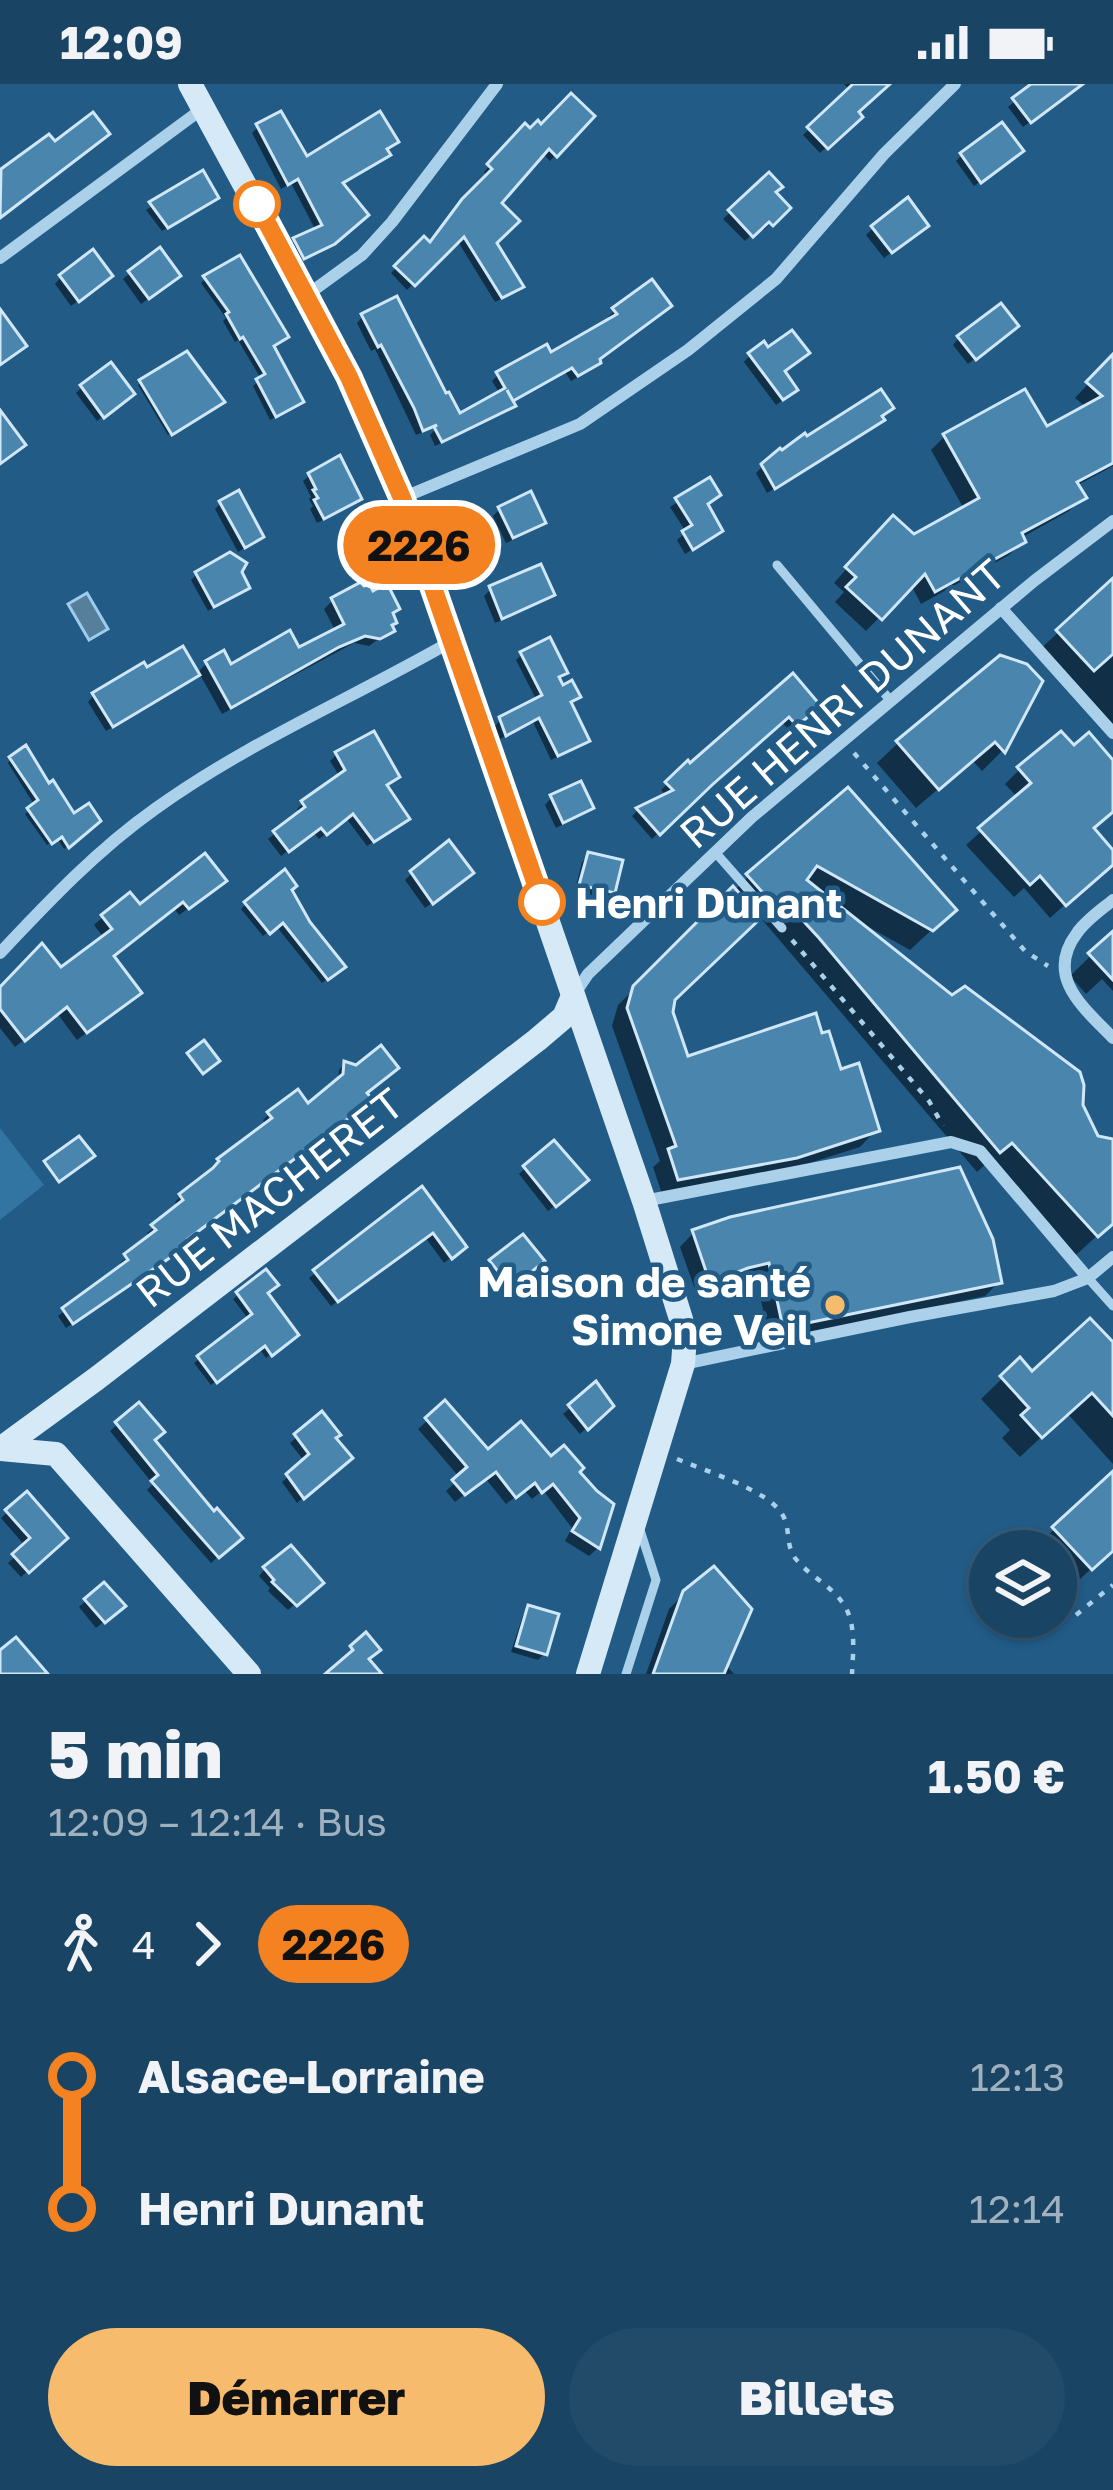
<!DOCTYPE html>
<html lang="fr">
<meta charset="utf-8">
<style>
:root{--surface:#194464;--page:#224b6a;--text:#f1f3f6;--muted:#9fb0bf;--line:#375c78;--accent:#f6bb6c}
body{margin:0;font-family:"Golos Text",sans-serif;background:var(--page);color:var(--text);height:100vh;display:flex;flex-direction:column;font-size:45px;white-space:nowrap}
*{box-sizing:border-box;margin:0}
p{font-size:39px;color:var(--muted)}
.icon{flex:none;width:66px;height:66px;fill:none;stroke:currentColor;stroke-width:2;stroke-linecap:round;stroke-linejoin:round}
.map{position:relative;height:1590px;overflow:hidden}
.details{display:flex;flex-direction:column;background:var(--surface);flex:1}
.details>*{flex:none}
.badge{padding:0 24px;border-radius:39px;font-size:42px;line-height:78px}
.buttons{position:absolute;left:969px;top:1446px;display:grid;gap:24px}
.buttons a{display:grid;place-items:center;width:108px;height:108px;border-radius:50%;background:var(--surface);box-shadow:0 3px 9px #0004,0 0 0 3px var(--line);font-size:60px}
.map>.badge{position:absolute;translate:-50% -50%;box-shadow:0 0 0 6px #fff}
.legs{display:flex;align-items:center;gap:18px;height:132px;padding:0 48px;font-size:39px}
.legs p{margin-inline-start:auto}
.head{display:flex;align-items:center;justify-content:space-between;height:204px;padding:0 48px}
h1{font-size:66px;font-weight:800;line-height:90px}
.primary-button{display:flex;gap:24px;margin-top:auto;padding:24px 48px}
.primary-button a{flex:1;height:138px;border-radius:72px;background:var(--accent);color:#111;font-size:48px;font-weight:800;line-height:138px;text-align:center}
.primary-button a+a{background:var(--page);color:var(--text)}
ul{padding:0 48px;list-style:none}
li{display:flex;align-items:center;gap:42px;height:132px;font-size:45px}
li i{display:grid;place-items:center;width:18px;height:100%;margin:0 15px;background:currentColor}
li i::after{content:'';width:30px;height:30px;margin:-15px;border:9px solid;border-radius:50%;background:var(--surface)}
li p{margin-inline-start:auto}
li:first-child i{background:linear-gradient(#0000 50%,currentColor 0)}
li:last-child i{background:linear-gradient(currentColor 50%,#0000 0)}
.status{display:flex;justify-content:space-between;align-items:center;height:84px;padding:0 60px;background:var(--surface);direction:ltr}
.status svg{height:33px;fill:currentColor}
.map>svg:first-child{display:block}
.green{fill:#3274a2}
.water{fill:#567f9c;stroke:#9ecceb;stroke-width:3}
.shadow{fill:#0007}
.building{fill:#4a85ae;stroke:#cfe7f7;stroke-width:3}
.lines{fill:none;stroke-linecap:round;stroke-linejoin:round}
.path{stroke:#abd0e9;stroke-width:4.5;stroke-dasharray:6 9;stroke-linecap:butt}
.lane{stroke:#abd0e9;stroke-width:9}
.street{stroke:#abd0e9;stroke-width:12}
.secondary{stroke:#d6e9f7;stroke-width:24}
.line-1-casing{stroke:#fff;stroke-width:27}
.line-1{stroke:#f58220;stroke-width:18}
.stop-1-dot{fill:#fff;stroke:#f58220;stroke-width:6}
.poi-dot{fill:#f6bb6c;stroke:#215b86;stroke-width:4.5}
.labels{text-anchor:middle;dominant-baseline:central;stroke-width:9;stroke-linejoin:round;paint-order:stroke}
.street-label{font-size:42px;fill:#fff;stroke:#215b86}
.stop-label{font-size:42px;font-weight:bold;fill:#fff;stroke:#215b86;text-anchor:start}
.poi-label{font-size:42px;font-weight:bold;fill:#fff;stroke:#215b86;text-anchor:end}
</style>
<div class="status"><b>12:09</b><svg viewBox="0 0 49 12"><path d="M0 12V9h3v3zM5 12V6h3v6zM10 12V3h3v9zM15 12V0h3v12zM26 1h20v11H26zM47 4h2v5h-2z"/></svg></div>
<div class="map">
<svg width="1113" height="1590" viewBox="0 0 1113 1590">
<rect width="100%" height="100%" fill="#215b86"/>
<polygon class="green" points="0,1044 44,1101 0,1136"/>
<polygon class="water" points="87,509 108,545 89,556 68,520"/>
<g class="shadow">
<polygon points="844,0 886,0 855,28 859,33 820,69 803,51 850,6"/>
<polygon points="1036,0 1063,0 1062,14 1023,43 1008,23"/>
<polygon points="591,32 550,77 541,68 498,119 493,158 520,202 515,208 495,218 457,156 407,206 391,189 424,156 429,161 488,93 484,88 525,43 530,48"/>
<polygon points="258,43 306,76 395,58 385,67 387,71 381,77 340,100 365,131 325,166 297,179 289,163 295,157 316,147 291,99 281,105 252,49"/>
<polygon points="962,71 1014,73 974,102 956,77"/>
<polygon points="202,90 210,118 162,147 146,126"/>
<polygon points="769,92 772,108 787,124 764,146 761,142 745,157 723,135"/>
<polygon points="873,144 918,148 884,174 866,151"/>
<polygon points="130,189 171,198 141,220 123,195"/>
<polygon points="61,193 103,198 71,222 55,200"/>
<polygon points="205,195 271,262 296,322 270,336 253,302 261,295 238,256 235,258 223,237 226,234 201,199"/>
<polygon points="652,199 591,285 571,297 565,288 511,319 512,321 506,328 435,362 430,351 439,342 416,351 375,265 371,267 357,239 363,232 458,333 500,310 492,297 498,291 550,272 611,237 608,233 614,227"/>
<polygon points="1008,249 968,280 953,261 959,254"/>
<polygon points="750,271 782,288 787,313 776,321 744,278"/>
<polygon points="1113,273 1113,382 1076,402 1083,413 1069,427 1021,454 1023,457 1009,471 921,520 911,501 866,547 835,518 844,508 834,499 879,448 913,453 964,425 931,366 945,352 1045,346 1087,324 1075,314"/>
<polygon points="141,299 219,320 168,351 138,301"/>
<polygon points="82,303 126,315 97,337 76,309"/>
<polygon points="879,333 874,342 767,409 756,389 763,382"/>
<polygon points="310,391 359,414 353,421 317,439 310,425 313,422 309,415 311,413 303,397"/>
<polygon points="709,397 705,421 712,453 685,470 677,456 686,448 670,423"/>
<polygon points="221,419 255,458 238,468 215,425"/>
<polygon points="500,425 542,439 536,445 506,459 493,432"/>
<polygon points="239,488 247,503 208,527 191,496 197,490"/>
<polygon points="1113,498 1113,653 1037,568"/>
<polygon points="491,505 552,511 545,517 495,539 484,512"/>
<polygon points="333,516 390,531 391,546 369,562 354,559 222,630 199,589 190,597 106,647 88,618 94,611 146,588 196,590 207,579 230,584 298,567 336,548 324,525"/>
<polygon points="522,570 564,588 557,595 561,605 577,612 571,618 586,656 580,662 551,676 533,638 500,655 495,642 501,635 537,617 516,576"/>
<polygon points="792,593 817,622 789,646 781,637 701,707 652,755 632,732 638,726 667,712 661,706 667,700 690,683"/>
<polygon points="1039,597 1002,667 982,687 972,676 916,724 877,679 898,659"/>
<polygon points="1074,665 1113,680 1113,726 1091,746 1113,771 1113,777 1050,834 1024,804 1014,813 966,761 1018,714 1005,700 1019,686"/>
<polygon points="337,670 397,693 384,703 400,740 367,762 346,734 319,755 313,748 281,772 268,755 300,730 297,725 303,719 340,693 330,677"/>
<polygon points="11,675 48,703 73,733 97,737 64,765 57,754 47,761 25,730 35,722 8,679"/>
<polygon points="580,701 590,724 583,730 556,744 545,721 551,714"/>
<polygon points="847,707 953,826 910,866 865,841 863,844 1080,1021 1096,1055 1113,1058 1113,1137 1076,1171 989,1077 977,1088 759,832 672,915 670,928 686,976 820,953 839,989 876,1046 860,1063 778,1089 662,1110 653,1083 660,1077 612,942 618,921 749,792"/>
<polygon points="589,771 613,808 606,814 575,807 582,778"/>
<polygon points="412,789 464,795 425,824 405,796"/>
<polygon points="215,805 179,831 174,824 111,873 130,917 77,956 57,929 15,963 0,944 0,907 60,887 104,854 94,841 103,833"/>
<polygon points="289,806 337,887 322,899 276,842 263,852 241,825 246,820"/>
<polygon points="1113,850 1113,907 1102,895 1086,910 1070,892"/>
<polygon points="344,980 356,984 161,1179 66,1244 58,1232 123,1183 120,1179 151,1153 147,1149 179,1123 175,1118 181,1112 215,1086 213,1083 219,1077 267,1042 263,1036 269,1030 308,1023 338,998 339,986"/>
<polygon points="525,1084 579,1102 548,1127 519,1090"/>
<polygon points="422,1107 457,1169 444,1179 425,1153 331,1222 309,1194"/>
<polygon points="693,1149 999,1198 985,1212 770,1256 755,1191 732,1196 697,1211 680,1163"/>
<polygon points="491,1179 535,1183 504,1208 485,1185"/>
<polygon points="266,1189 265,1210 290,1256 266,1274 259,1264 211,1301 194,1279 249,1236 233,1215"/>
<polygon points="1113,1262 1113,1380 1067,1329 1020,1373 1002,1354 1010,1346 981,1315 1020,1277 1032,1291"/>
<polygon points="595,1302 610,1322 580,1350 563,1330"/>
<polygon points="445,1321 488,1370 551,1376 576,1388 611,1421 598,1464 589,1472 565,1457 572,1444 543,1406 532,1415 524,1406 506,1420 485,1394 455,1418 446,1407 460,1394 418,1345"/>
<polygon points="138,1322 151,1357 232,1460 211,1479 147,1406 153,1400 110,1347"/>
<polygon points="322,1331 333,1355 349,1374 297,1419 282,1398 305,1378 290,1359"/>
<polygon points="1113,1391 1113,1465 1069,1505 1056,1490 1056,1467 1033,1465"/>
<polygon points="27,1411 64,1454 21,1493 8,1479 26,1463 1,1434"/>
<polygon points="265,1485 319,1499 288,1526 268,1507 270,1504 259,1492"/>
<polygon points="103,1502 122,1522 96,1544 79,1523"/>
<polygon points="685,1509 725,1580 734,1590 646,1590 669,1525"/>
<polygon points="529,1525 545,1569 538,1576 511,1568 523,1531"/>
</g>
<g class="building">
<polygon points="853,0 890,0 859,28 863,33 828,65 807,43"/>
<polygon points="1031,0 1083,0 1031,39 1012,14"/>
<polygon points="571,9 595,32 557,73 549,65 502,119 520,137 497,159 524,203 502,214 464,153 415,202 394,182 424,152 430,158 462,115 492,85 487,80 525,39 530,44 538,36 541,40"/>
<polygon points="281,27 307,72 380,27 399,58 387,65 391,71 343,99 369,131 335,160 304,175 293,154 322,141 298,95 288,101 256,40"/>
<polygon points="93,28 110,50 0,134 1,85 49,50 55,57"/>
<polygon points="1002,38 1024,67 981,99 960,69"/>
<polygon points="203,86 219,114 168,144 149,118"/>
<polygon points="769,88 783,103 776,108 791,124 773,142 769,138 753,153 728,126"/>
<polygon points="908,113 929,142 892,169 871,142"/>
<polygon points="160,163 181,192 149,215 128,187"/>
<polygon points="93,165 113,192 79,218 59,191"/>
<polygon points="240,171 289,253 274,262 304,318 276,333 256,295 265,290 243,253 240,255 226,230 229,228 203,192"/>
<polygon points="652,195 672,222 600,275 601,279 578,292 572,284 513,317 507,306 516,322 442,358 434,343 437,341 423,347 414,324 381,261 378,263 361,230 397,212 446,309 449,308 460,329 505,304 496,288 547,260 551,268 617,230 612,224"/>
<polygon points="1001,219 1019,242 976,276 957,252"/>
<polygon points="0,225 27,262 0,281"/>
<polygon points="792,246 810,269 785,287 798,306 783,316 748,269 764,257 768,263"/>
<polygon points="187,267 225,318 172,351 139,296"/>
<polygon points="1113,270 1113,379 1077,398 1087,414 1022,449 1026,458 935,508 925,490 882,536 846,503 856,493 845,483 893,431 914,450 979,414 943,350 1025,305 1047,342 1102,312 1086,298"/>
<polygon points="111,278 135,310 104,334 80,301"/>
<polygon points="881,305 894,324 882,332 885,336 775,405 761,380 780,364 782,366 805,349 807,352"/>
<polygon points="0,326 26,361 0,380"/>
<polygon points="340,371 362,415 324,435 314,416 318,414 313,406 316,405 308,389"/>
<polygon points="710,393 721,411 708,420 723,447 693,466 682,447 692,441 675,414"/>
<polygon points="239,406 264,453 245,464 219,417"/>
<polygon points="531,407 546,439 513,454 498,423"/>
<polygon points="230,468 247,479 242,488 250,504 214,523 195,488"/>
<polygon points="541,480 555,511 502,535 489,502"/>
<polygon points="1113,494 1113,570 1094,587 1056,546"/>
<polygon points="361,498 364,502 369,500 373,507 387,499 400,525 393,529 397,539 392,541 395,547 380,555 365,552 339,563 231,624 205,577 224,566 231,580 290,546 299,563 344,540 331,514"/>
<polygon points="550,553 568,589 559,593 563,601 572,596 581,613 571,618 590,657 558,672 539,634 506,652 499,633 542,611 520,568"/>
<polygon points="183,562 200,591 113,643 92,609 144,578 147,583"/>
<polygon points="1000,571 1027,580 1043,597 1005,669 995,658 939,706 896,657"/>
<polygon points="793,589 821,622 797,642 789,633 712,701 660,751 636,724 673,706 665,698 688,676 690,679"/>
<polygon points="374,647 400,693 387,701 410,735 374,758 353,730 327,751 321,744 289,768 273,747 305,723 301,717 345,686 335,668"/>
<polygon points="1061,647 1074,661 1089,648 1113,676 1113,728 1094,744 1113,766 1113,781 1066,822 1040,792 1030,801 978,744 1031,699 1017,683"/>
<polygon points="26,661 49,699 53,696 74,729 89,719 101,737 69,764 62,753 52,760 27,724 38,716 9,673"/>
<polygon points="581,697 594,724 563,739 550,711"/>
<polygon points="848,703 957,826 933,847 817,782 807,796 952,911 965,902 1080,988 1084,1001 1083,1021 1098,1052 1113,1055 1113,1140 1098,1153 1012,1059 1000,1069 819,854 782,814 774,821 746,790"/>
<polygon points="449,756 474,789 433,820 410,787"/>
<polygon points="588,768 623,776 615,809 579,801"/>
<polygon points="205,769 227,797 189,825 183,818 114,872 142,909 87,949 67,923 25,957 0,925 0,903 42,859 61,883 112,845 101,831 130,808 140,820"/>
<polygon points="285,785 297,802 292,806 310,838 346,883 328,896 283,839 270,850 244,818"/>
<polygon points="733,802 761,834 675,916 673,928 688,972 816,929 822,949 829,947 841,985 859,979 880,1047 797,1074 678,1096 668,1065 676,1062 627,924 633,902"/>
<polygon points="1113,847 1113,896 1088,869"/>
<polygon points="204,956 220,977 203,990 187,969"/>
<polygon points="381,961 399,984 367,1009 373,1016 188,1155 191,1158 171,1173 73,1240 62,1224 128,1176 124,1170 156,1146 151,1141 183,1116 179,1110 213,1084 219,1077 217,1075 272,1034 267,1028 298,1005 308,1019 343,990 344,977 356,981"/>
<polygon points="79,1052 95,1072 59,1098 44,1077"/>
<polygon points="554,1056 589,1096 556,1123 523,1082"/>
<polygon points="960,1083 993,1155 1002,1199 783,1244 769,1179 748,1184 710,1199 692,1146 730,1133"/>
<polygon points="422,1102 467,1163 452,1175 433,1149 338,1218 313,1186"/>
<polygon points="523,1150 545,1177 511,1204 489,1176"/>
<polygon points="266,1185 279,1201 268,1209 299,1251 272,1272 265,1262 217,1299 197,1272 252,1230 236,1208"/>
<polygon points="1090,1234 1113,1258 1113,1332 1092,1309 1042,1354 1021,1331 1029,1324 1000,1292 1020,1273 1032,1287"/>
<polygon points="596,1297 614,1322 588,1346 568,1321"/>
<polygon points="445,1316 488,1365 521,1337 551,1372 564,1361 584,1384 580,1388 597,1407 614,1420 600,1465 572,1447 580,1434 553,1400 542,1409 535,1399 516,1414 496,1388 465,1411 452,1396 467,1383 425,1334"/>
<polygon points="139,1318 165,1348 155,1356 214,1427 217,1424 243,1454 219,1474 151,1397 158,1391 115,1338"/>
<polygon points="322,1327 341,1351 336,1354 353,1374 304,1415 286,1390 309,1370 294,1350"/>
<polygon points="1113,1387 1113,1467 1092,1486 1052,1443"/>
<polygon points="27,1407 68,1454 29,1489 12,1470 30,1454 5,1426"/>
<polygon points="291,1461 324,1499 297,1522 272,1498 274,1496 263,1483"/>
<polygon points="714,1482 752,1525 724,1590 653,1590 683,1507"/>
<polygon points="104,1498 126,1522 105,1539 84,1515"/>
<polygon points="528,1521 559,1530 547,1571 516,1562"/>
<polygon points="366,1548 381,1566 369,1575 382,1590 325,1590 353,1566 350,1562"/>
<polygon points="16,1553 48,1590 0,1590 0,1566"/>
</g>
<g class="lines">
<g class="path">
<polyline points="854,669 1025,867 1048,882"/>
<polyline points="792,856 929,1017 943,1042"/>
<path d="M677,1375C703,1386 768,1406 782,1430C791,1444 785,1460 795,1474C808,1491 830,1501 842,1518C857,1538 853,1567 852,1590"/>
<polyline points="1076,1531 1113,1501"/>
</g>
<g class="lane">
<polyline points="777,481 890,616"/>
<polyline points="715,768 782,844"/>
<polyline points="1088,1194 1113,1222"/>
<polyline points="626,1590 656,1496 640,1446"/>
</g>
<g class="street">
<polyline points="0,174 202,25"/>
<polyline points="307,211 362,171 392,138 497,0"/>
<polyline points="402,414 580,340 688,266 776,195 884,70 955,0"/>
<polyline points="1001,524 1113,649"/>
<path d="M1113,816C1101,826 1086,836 1077,849C1044,893 1084,924 1113,954"/>
<path d="M0,869C49,817 97,766 155,725C248,658 353,614 452,557"/>
<polyline points="574,911 588,890 752,733 1034,497 1113,437"/>
<polyline points="644,1117 951,1058 980,1067 1088,1194"/>
<polyline points="683,1280 910,1233 1054,1207 1088,1194 1113,1173"/>
</g>
<g class="secondary">
<polyline points="190,0 349,293 402,414 644,1117 681,1235 685,1253 683,1280 588,1590"/>
<polyline points="0,1365 96,1295 537,956 564,933 573,912"/>
<polyline points="0,1365 56,1370 249,1590"/>
</g>
</g>
<g class="lines">
<g class="line-1-casing">
<polyline id="line-1" points="257,120 349,293 402,414 542,818"/>
</g>
<use href="#line-1" class="line-1"/>
</g>
<g class="stop-1-dot">
<circle cx="257" cy="120" r="21"/>
<circle cx="542" cy="818" r="21"/>
</g>
<circle class="poi-dot" cx="835" cy="1221" r="12"/>
<g class="labels">
<g class="street-label">
<text transform="translate(842 619) rotate(-41)">RUE HENRI DUNANT</text>
<text transform="translate(269 1113) rotate(-38)">RUE MACHERET</text>
</g>
<g class="stop-label">
<text x="575" y="818">Henri Dunant</text>
</g>
<g class="poi-label">
<text x="811" y="1197">Maison de santé<tspan x="811" dy="48">Simone Veil</tspan></text>
</g>
</g>
</svg>
<div class="buttons">
<a><svg class="icon" aria-label="layers" viewBox="0 0 24 24"><path d="M12 4l9 5-9 5-9-5zM3 14l9 5 9-5"/></svg></a>
</div>
<b class="badge" style="left:419px;top:461px;background:#f58220;color:#111">2226</b>
</div>
<section class="details">
<div class="head"><div><h1>5 min</h1><p>12:09 – 12:14 · Bus</p></div><b>1.50 €</b></div>
<div class="legs"><svg class="icon" aria-label="walk" viewBox="0 0 24 24"><circle cx="13" cy="4" r="2"/><path d="M13 8l-2 6 4 7M11 14l-3 7M7 12l3-4h3l4 4"/></svg>4<svg class="icon" aria-label="forward" viewBox="0 0 24 24"><path d="M9 5l7 7-7 7"/></svg><b class="badge" style="background:#f58220;color:#111">2226</b></div>
<ul>
<li><i style="color:#f58220"></i><b>Alsace-Lorraine</b><p>12:13</p></li>
<li><i style="color:#f58220"></i><b>Henri Dunant</b><p>12:14</p></li>
</ul>
<div class="primary-button"><a>Démarrer</a><a>Billets</a></div>
</section>
